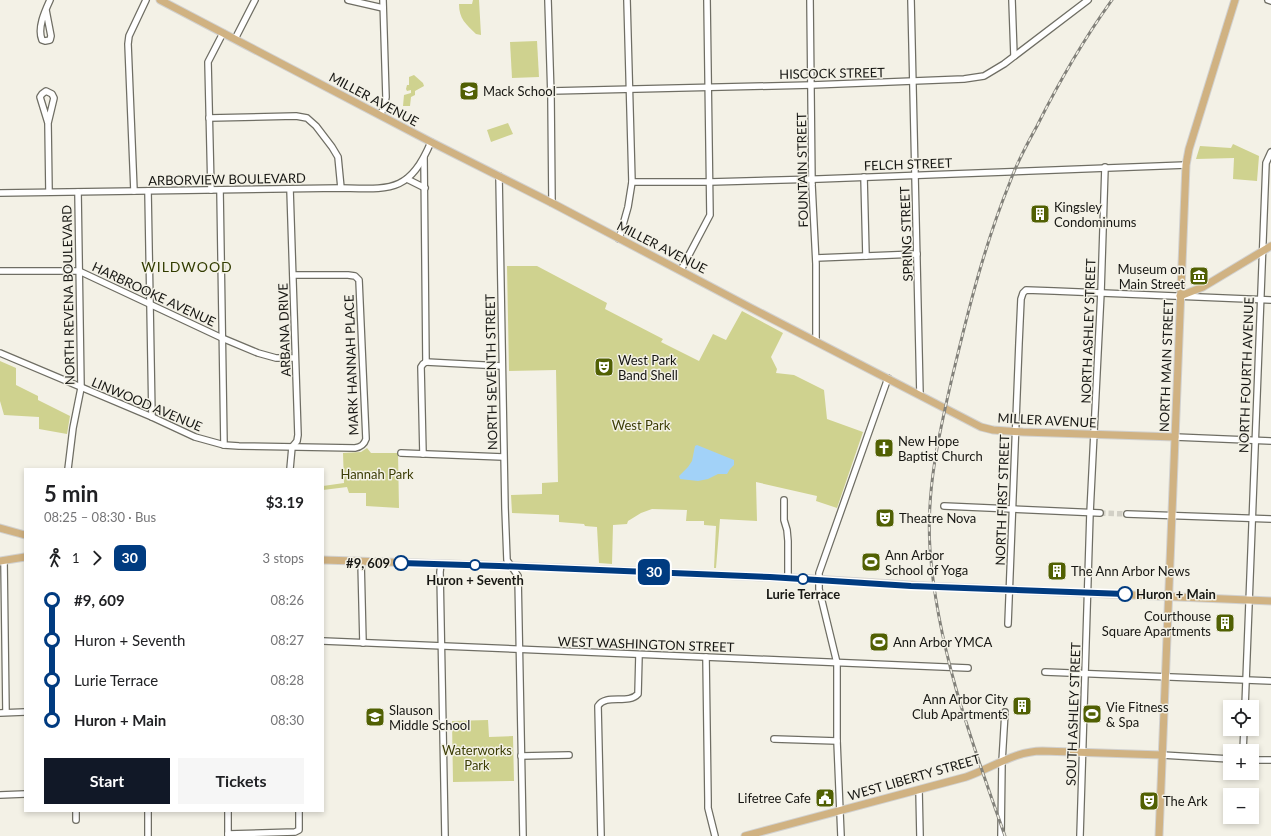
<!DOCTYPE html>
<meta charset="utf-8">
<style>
:root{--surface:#fff;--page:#f6f6f6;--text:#202124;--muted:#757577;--accent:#111827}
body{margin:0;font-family:Lato,sans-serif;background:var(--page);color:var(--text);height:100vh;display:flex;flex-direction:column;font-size:15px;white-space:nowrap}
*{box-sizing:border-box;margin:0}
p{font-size:13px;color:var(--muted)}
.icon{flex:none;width:22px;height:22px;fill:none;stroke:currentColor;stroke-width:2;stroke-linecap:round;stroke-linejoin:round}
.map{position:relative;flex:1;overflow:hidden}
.details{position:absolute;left:24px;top:468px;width:300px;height:344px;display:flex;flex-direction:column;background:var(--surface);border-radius:0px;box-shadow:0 2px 6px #0003}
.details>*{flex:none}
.badge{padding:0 8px;border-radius:6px;font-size:14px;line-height:26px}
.buttons{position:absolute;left:1223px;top:700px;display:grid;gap:8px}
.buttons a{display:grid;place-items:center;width:36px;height:36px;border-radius:0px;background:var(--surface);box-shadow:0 2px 6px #0003;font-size:20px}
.map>.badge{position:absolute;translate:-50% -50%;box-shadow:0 0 0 2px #fff}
.legs{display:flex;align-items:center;gap:6px;height:44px;padding:0 20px;font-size:13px}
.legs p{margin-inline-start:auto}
.head{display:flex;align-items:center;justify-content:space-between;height:68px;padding:0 20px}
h1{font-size:22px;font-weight:700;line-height:30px}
.action{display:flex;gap:8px;margin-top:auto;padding:8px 20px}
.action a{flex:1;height:46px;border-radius:0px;background:var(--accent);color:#fff;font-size:16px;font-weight:700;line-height:46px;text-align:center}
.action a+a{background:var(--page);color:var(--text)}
ul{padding:0 20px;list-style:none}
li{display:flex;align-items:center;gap:14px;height:40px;font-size:15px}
li i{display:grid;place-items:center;width:6px;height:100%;margin:0 5px;background:currentColor}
li i::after{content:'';width:10px;height:10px;margin:-5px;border:3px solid;border-radius:50%;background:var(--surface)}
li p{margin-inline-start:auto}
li:first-child i{background:linear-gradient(#0000 50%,currentColor 0)}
li:last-child i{background:linear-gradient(currentColor 50%,#0000 0)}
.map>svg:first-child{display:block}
.green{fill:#cfd28f}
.water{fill:#a2d2f8}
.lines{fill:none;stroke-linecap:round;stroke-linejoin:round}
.minor-tunnel{stroke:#d2d0c6;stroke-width:5.5;stroke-dasharray:5.5 3;stroke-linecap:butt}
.minor-casing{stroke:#6f6e64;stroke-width:8}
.major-casing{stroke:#d1d1d0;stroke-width:9}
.minor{stroke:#fff;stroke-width:5.5}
.major{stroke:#d0b282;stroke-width:7}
.rail-casing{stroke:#82817a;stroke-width:3}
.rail{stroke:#f3f1e6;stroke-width:1.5;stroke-dasharray:4.5;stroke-linecap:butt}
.line-1-casing{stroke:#fff;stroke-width:9}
.line-1{stroke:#003b80;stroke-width:6}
.stop-1-dot{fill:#fff;stroke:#003b80;stroke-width:2}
.labels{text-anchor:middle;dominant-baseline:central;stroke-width:3;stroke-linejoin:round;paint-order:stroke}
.street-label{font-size:13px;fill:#171713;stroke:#f3f1e6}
.poi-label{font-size:13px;fill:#171713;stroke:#f3f1e6;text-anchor:start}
.park-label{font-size:13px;fill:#3c3d05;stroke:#f3f1e6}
.stop-label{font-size:13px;font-weight:bold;fill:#171713;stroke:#f3f1e6}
.neighbourhood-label{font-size:14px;letter-spacing:1px;fill:#323c00;stroke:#f3f1e6}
</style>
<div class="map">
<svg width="1271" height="836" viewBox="0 0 1271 836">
<rect width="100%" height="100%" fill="#f3f1e6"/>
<g class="green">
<path d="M473,0H479L481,35L476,34C466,24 459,19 459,4H472Z"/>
<polygon points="537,41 539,77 512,78 510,42"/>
<polygon points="414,75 423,83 424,86 415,91 415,95 411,97 410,106 403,106 404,95 411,93 411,90 407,91 406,89 407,85 409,85 409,77"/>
<polygon points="508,123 513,134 491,142 487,130"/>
<polygon points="1233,144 1259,156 1257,181 1233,179 1234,158 1196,159 1200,146 1231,148"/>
<polygon points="507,266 537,266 607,303 605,309 663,339 661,342 699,361 713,334 726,340 742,311 783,333 771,357 777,369 776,373 794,375 824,390 827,419 863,432 837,508 816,501 817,496 756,482 757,521 720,519 716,568 714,568 716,526 704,525 704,521 686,521 687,510 652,509 641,513 628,521 627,524 613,525 612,564 599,563 597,527 585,526 584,524 559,522 559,515 512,513 511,495 542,494 542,483 558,482 556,370 509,371"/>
<polygon points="0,361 16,368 16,385 38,396 38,400 70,416 67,434 39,429 39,417 4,415 0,401"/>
<polygon points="367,448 371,453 398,453 399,508 366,506 366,493 349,493 347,487 323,490 323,486 344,483 343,453 361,452"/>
<polygon points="488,720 489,737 513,736 514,781 453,782 452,721"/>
</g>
<polygon class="water" points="697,445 734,460 734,465 730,469 727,474 718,474 708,479 698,481 680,479 679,476 688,467 692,461 695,446"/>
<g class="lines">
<polyline class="minor-tunnel" points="1100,513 1127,514"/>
<g class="minor-casing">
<g id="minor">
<polyline points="348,0 383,8"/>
<polyline points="548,0 551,97 552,203"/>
<polyline points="810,0 812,185 816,264 816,341"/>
<polyline points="911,0 920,395"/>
<polyline points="1012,0 1014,56"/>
<polyline points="1268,0 1271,1"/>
<path d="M46,10L51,36L50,40L45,41L42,40C37,28 45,11 50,0"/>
<polyline points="235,39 255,0"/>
<polyline points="551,91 812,85 964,79 984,76 1004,64 1088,0"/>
<polyline points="380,115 384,108 386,97 383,0"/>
<polyline points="209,118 296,116 307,118 316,126 332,147 338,157 341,188"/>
<polyline points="48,123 40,97 42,94 46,91 52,94 54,98 48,123 49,192"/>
<polyline points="424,158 426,362"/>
<polyline points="499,176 505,508 507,560 518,576 523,836"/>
<polyline points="864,177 866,256"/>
<polyline points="407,179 425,188"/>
<polyline points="632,182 710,182 819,179 1186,165"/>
<polyline points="211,190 208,62 223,33"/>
<polyline points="220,190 224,445"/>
<polyline points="134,191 128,44 129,36 146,0"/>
<polyline points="148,191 152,417"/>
<path d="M0,193L341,188C391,189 409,193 431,142"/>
<polyline points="619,239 628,207 632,182 627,0"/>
<polyline points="816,258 917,254"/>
<polyline points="681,270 710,215 707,0"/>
<polyline points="0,271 79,271 222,338 258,353 276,358 295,358"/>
<path d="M0,353L152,417L195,437L224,445L239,446L355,448C361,447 364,445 366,439L359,280L355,276L348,275H293"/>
<polyline points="426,362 502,366"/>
<polyline points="1175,437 1271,441"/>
<polyline points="401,453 503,457"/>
<polyline points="423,454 421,367 423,364 426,362"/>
<polyline points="68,469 73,428 81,388 78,192"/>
<polyline points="290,469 292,447 297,441 298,435 290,189"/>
<polyline points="784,500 784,520 787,530 788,541 788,578"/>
<polyline points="944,506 1100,513"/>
<polyline points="1127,514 1271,519"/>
<polyline points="4,561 6,712"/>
<polyline points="361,561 363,643"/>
<polyline points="441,564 440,572 445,836"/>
<polyline points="1008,624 1019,343 1021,299 1023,293 1026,290 1054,291 1271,300"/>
<polyline points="323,641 968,668"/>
<polyline points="706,657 708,800 708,808 715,836"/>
<polyline points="1045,672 1271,681"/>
<polyline points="1245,707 1266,163 1271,152"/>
<polyline points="0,713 25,712"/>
<polyline points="774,739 837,741"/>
<polyline points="1243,751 1244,729"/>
<polyline points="1162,755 1230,759"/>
<polyline points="521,756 569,755"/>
<polyline points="1252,760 1271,760"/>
<polyline points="919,790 920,836"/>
<polyline points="0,795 25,794"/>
<polyline points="76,811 76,820"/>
<polyline points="148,811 148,836"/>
<polyline points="228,811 228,836"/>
<polyline points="228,834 295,832 299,830 299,811"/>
<path d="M601,836L598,706C606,693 628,705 638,694L639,655"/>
<polyline points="841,836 837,741 837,663 819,589 819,573 888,378"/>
<polyline points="1001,836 1002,762 1005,712"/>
<polyline points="1080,836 1090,513 1101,292 1105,167"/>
</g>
</g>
<g class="major-casing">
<g id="major">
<polyline points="160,0 431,142 552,203 751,308 981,427 993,430 1023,432 1175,437"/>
<polyline points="1180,296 1203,287 1271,246"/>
<polyline points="0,528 25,535"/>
<polyline points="323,560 512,566 813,579 925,586 1271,601"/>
<polyline points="0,561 25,557"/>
<path d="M745,836L966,777C992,768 1015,751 1042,751L1162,755"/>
<polyline points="1159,836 1186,165 1189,149 1235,0"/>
</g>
</g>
<use href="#minor" class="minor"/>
<use href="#major" class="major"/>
<g class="rail-casing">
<path id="rail" d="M1005,836C972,743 937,648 930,549C926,490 939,434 952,378C968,311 984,246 1010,182C1017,162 1027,144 1037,126C1059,82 1084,39 1112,0"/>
</g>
<use href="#rail" class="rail"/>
</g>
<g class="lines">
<g class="line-1-casing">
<polyline id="line-1" points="401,563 499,566 770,577 911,586 1125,594"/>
</g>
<use href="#line-1" class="line-1"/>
</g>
<defs>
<g id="school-square" transform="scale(1)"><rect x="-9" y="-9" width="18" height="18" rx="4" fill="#516003" stroke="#f3f1e6"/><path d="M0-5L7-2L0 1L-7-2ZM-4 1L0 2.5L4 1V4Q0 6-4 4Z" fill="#fff"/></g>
<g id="building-square" transform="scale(1)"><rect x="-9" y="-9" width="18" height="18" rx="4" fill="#516003" stroke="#f3f1e6"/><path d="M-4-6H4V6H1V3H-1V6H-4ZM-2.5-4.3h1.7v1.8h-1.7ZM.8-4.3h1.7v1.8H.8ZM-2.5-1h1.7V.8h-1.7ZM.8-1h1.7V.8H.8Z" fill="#fff"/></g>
<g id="museum-square" transform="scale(1)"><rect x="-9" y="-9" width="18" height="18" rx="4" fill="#516003" stroke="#f3f1e6"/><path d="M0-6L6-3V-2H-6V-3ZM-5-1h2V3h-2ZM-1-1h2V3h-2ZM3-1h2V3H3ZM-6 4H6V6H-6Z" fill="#fff"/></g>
<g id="theatre-square" transform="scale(1)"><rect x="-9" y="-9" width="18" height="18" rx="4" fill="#516003" stroke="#f3f1e6"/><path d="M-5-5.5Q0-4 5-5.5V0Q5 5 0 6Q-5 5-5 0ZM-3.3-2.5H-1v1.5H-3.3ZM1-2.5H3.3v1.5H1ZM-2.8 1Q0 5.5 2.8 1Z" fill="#fff"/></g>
<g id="church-square" transform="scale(1)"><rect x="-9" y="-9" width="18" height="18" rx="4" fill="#516003" stroke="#f3f1e6"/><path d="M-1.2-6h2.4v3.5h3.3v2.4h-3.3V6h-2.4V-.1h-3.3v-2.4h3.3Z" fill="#fff"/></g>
<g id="stadium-square" transform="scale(1)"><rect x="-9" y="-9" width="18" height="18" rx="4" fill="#516003" stroke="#f3f1e6"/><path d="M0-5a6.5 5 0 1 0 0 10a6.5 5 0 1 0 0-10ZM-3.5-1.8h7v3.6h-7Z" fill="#fff"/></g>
<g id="civic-square" transform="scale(1)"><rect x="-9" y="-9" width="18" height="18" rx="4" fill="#516003" stroke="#f3f1e6"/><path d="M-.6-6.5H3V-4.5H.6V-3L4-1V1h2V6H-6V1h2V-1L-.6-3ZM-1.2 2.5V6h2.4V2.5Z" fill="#fff"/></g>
</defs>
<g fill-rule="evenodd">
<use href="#school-square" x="469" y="91"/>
<use href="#building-square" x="1040" y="214"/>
<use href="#museum-square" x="1199" y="276"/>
<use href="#theatre-square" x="604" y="367"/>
<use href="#church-square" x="884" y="448"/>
<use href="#theatre-square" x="885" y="518"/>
<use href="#stadium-square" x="871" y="562"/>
<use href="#building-square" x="1057" y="571"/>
<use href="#building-square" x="1225" y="623"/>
<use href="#stadium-square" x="879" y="642"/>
<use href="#building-square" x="1022" y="706"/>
<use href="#stadium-square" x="1092" y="714"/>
<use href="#school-square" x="375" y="717"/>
<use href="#civic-square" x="825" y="798"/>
<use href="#theatre-square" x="1149" y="801"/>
</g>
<g class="stop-1-dot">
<circle cx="401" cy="563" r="7"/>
<circle cx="475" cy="565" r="5"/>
<circle cx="803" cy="579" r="5"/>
<circle cx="1125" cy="594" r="7"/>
</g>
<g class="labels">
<g class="street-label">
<text transform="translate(832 73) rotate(-1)">HISCOCK STREET</text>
<text transform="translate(374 99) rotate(28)">MILLER AVENUE</text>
<text transform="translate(908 164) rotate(-2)">FELCH STREET</text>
<text transform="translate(802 170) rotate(-91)">FOUNTAIN STREET</text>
<text transform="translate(227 179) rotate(-1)">ARBORVIEW BOULEVARD</text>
<text transform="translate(906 234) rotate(-92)">SPRING STREET</text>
<text transform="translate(662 247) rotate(27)">MILLER AVENUE</text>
<text transform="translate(154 294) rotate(25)">HARBROOKE AVENUE</text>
<text transform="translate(68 295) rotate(-91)">NORTH REVENA BOULEVARD</text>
<text transform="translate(284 330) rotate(-92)">ARBANA DRIVE</text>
<text transform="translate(1088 331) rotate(-88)">NORTH ASHLEY STREET</text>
<text transform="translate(351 365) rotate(-92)">MARK HANNAH PLACE</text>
<text transform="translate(1166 366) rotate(-88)">NORTH MAIN STREET</text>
<text transform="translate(491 372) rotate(-91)">NORTH SEVENTH STREET</text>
<text transform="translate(1246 375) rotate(-88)">NORTH FOURTH AVENUE</text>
<text transform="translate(147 404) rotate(23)">LINWOOD AVENUE</text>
<text transform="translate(1047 420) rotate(3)">MILLER AVENUE</text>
<text transform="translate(1002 500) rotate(-88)">NORTH FIRST STREET</text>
<text transform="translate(646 644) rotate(2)">WEST WASHINGTON STREET</text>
<text transform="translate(1073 714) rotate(-88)">SOUTH ASHLEY STREET</text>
<text transform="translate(914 777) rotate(-16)">WEST LIBERTY STREET</text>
</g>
<g class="poi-label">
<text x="483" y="91">Mack School</text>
<text x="1054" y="207">Kingsley<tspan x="1054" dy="15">Condominums</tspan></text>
<text x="1185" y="269" text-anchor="end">Museum on<tspan x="1185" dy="15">Main Street</tspan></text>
<text x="618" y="360">West Park<tspan x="618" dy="15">Band Shell</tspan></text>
<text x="898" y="441">New Hope<tspan x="898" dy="15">Baptist Church</tspan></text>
<text x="899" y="518">Theatre Nova</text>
<text x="885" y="555">Ann Arbor<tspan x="885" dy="15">School of Yoga</tspan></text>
<text x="1071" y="571">The Ann Arbor News</text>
<text x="1211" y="616" text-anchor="end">Courthouse<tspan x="1211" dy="15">Square Apartments</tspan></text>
<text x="893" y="642">Ann Arbor YMCA</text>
<text x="1008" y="699" text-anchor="end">Ann Arbor City<tspan x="1008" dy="15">Club Apartments</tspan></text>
<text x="1106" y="707">Vie Fitness<tspan x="1106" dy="15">&amp; Spa</tspan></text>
<text x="389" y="710">Slauson<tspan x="389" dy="15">Middle School</tspan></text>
<text x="811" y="798" text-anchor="end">Lifetree Cafe</text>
<text x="1163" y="801">The Ark</text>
</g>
<g class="park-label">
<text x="641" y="425">West Park</text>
<text x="377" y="474">Hannah Park</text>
<text x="477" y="750">Waterworks<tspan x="477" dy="15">Park</tspan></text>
</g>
<g class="stop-label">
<text x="390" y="563" text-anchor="end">#9, 609</text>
<text x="475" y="580">Huron + Seventh</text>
<text x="803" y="594">Lurie Terrace</text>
<text x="1136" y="594" text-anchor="start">Huron + Main</text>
</g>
<g class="neighbourhood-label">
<text x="187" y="266">WILDWOOD</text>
</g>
</g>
</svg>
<div class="buttons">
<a><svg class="icon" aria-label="locate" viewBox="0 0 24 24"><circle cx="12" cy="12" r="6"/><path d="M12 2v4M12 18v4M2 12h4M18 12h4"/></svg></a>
<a>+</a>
<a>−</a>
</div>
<b class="badge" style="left:654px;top:572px;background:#003b80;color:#fff">30</b>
<section class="details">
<div class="head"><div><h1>5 min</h1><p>08:25 – 08:30 · Bus</p></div><b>$3.19</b></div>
<div class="legs"><svg class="icon" aria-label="walk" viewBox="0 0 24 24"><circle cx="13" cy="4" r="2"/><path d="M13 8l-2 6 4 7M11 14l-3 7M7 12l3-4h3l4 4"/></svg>1<svg class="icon" aria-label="forward" viewBox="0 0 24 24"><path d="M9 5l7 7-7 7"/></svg><b class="badge" style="background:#003b80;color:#fff">30</b><p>3 stops</p></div>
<ul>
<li><i style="color:#003b80"></i><b>#9, 609</b><p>08:26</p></li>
<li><i style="color:#003b80"></i><span>Huron + Seventh</span><p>08:27</p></li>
<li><i style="color:#003b80"></i><span>Lurie Terrace</span><p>08:28</p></li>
<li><i style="color:#003b80"></i><b>Huron + Main</b><p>08:30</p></li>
</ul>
<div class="action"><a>Start</a><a>Tickets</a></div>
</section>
</div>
